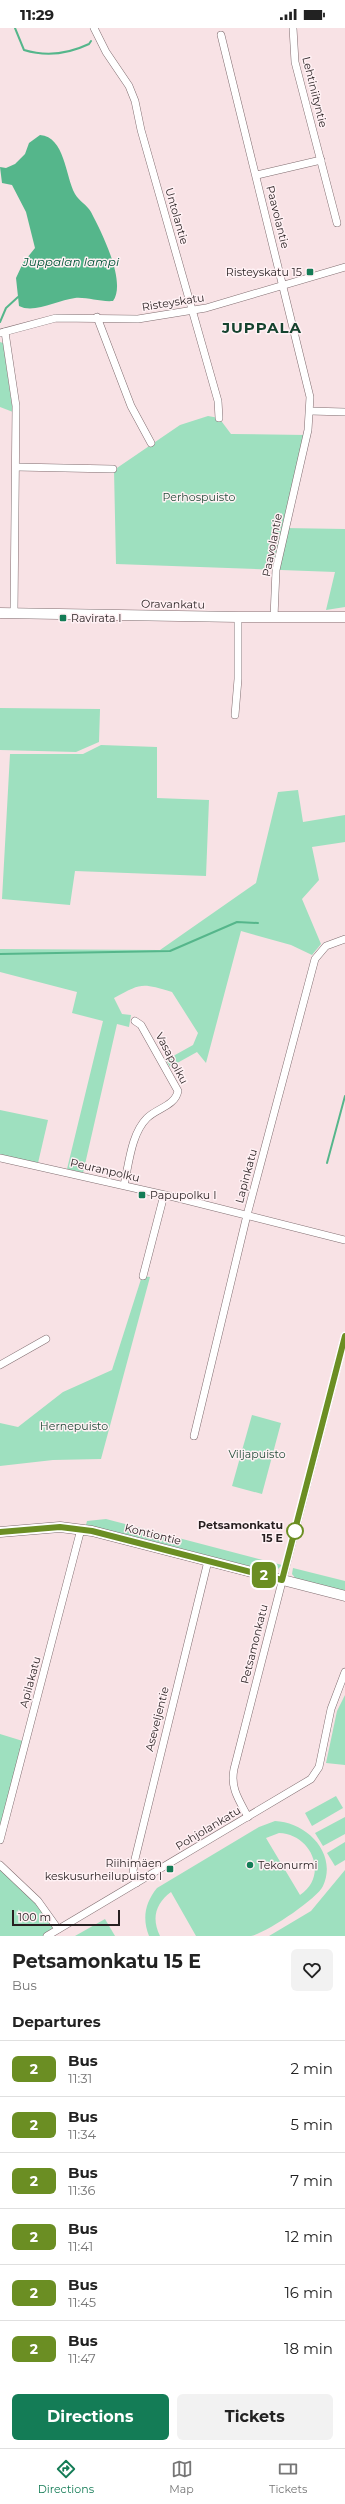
<!DOCTYPE html>
<meta charset="utf-8">
<style>
:root{--surface:#fff;--page:#f2f2f2;--text:#222;--muted:#767676;--line:#e0e0e0;--accent:#147c56}
body{margin:0;font-family:Montserrat,sans-serif;background:var(--page);color:var(--text);height:100vh;display:flex;flex-direction:column;font-size:15px;white-space:nowrap}
*{box-sizing:border-box;margin:0}
p{font-size:13px;color:var(--muted)}
.icon{flex:none;width:22px;height:22px;fill:none;stroke:currentColor;stroke-width:2;stroke-linecap:round;stroke-linejoin:round}
.map{position:relative;height:1908px;overflow:hidden}
.details{display:flex;flex-direction:column;background:var(--surface);flex:1}
.details>*{flex:none}
.badge{padding:0 8px;border-radius:6px;font-size:14px;line-height:26px}
.scale{position:absolute;left:12px;bottom:10px;width:108px;box-sizing:border-box;padding-left:4px;border:2px solid #271f20;border-top:0;font-size:11px;line-height:14px;white-space:nowrap;color:#271f20;-webkit-text-stroke:3px #fff1f4;paint-order:stroke}
.map>.badge{position:absolute;translate:-50% -50%;box-shadow:0 0 0 2px #fff}
h2{padding:0 12px;font-size:15px;line-height:36px}
.round{display:grid;place-items:center;flex:none;width:42px;height:42px;border-radius:6px;background:var(--page)}
.overview{display:flex;align-items:center;justify-content:space-between;height:68px;padding:0 12px}
h1{font-size:19px;font-weight:700;line-height:30px}
.primary-button{display:flex;gap:8px;margin-top:auto;padding:8px 12px}
.primary-button a{flex:1;height:46px;border-radius:6px;background:var(--accent);color:#fff;font-size:16px;font-weight:700;line-height:46px;text-align:center}
.primary-button a+a{background:var(--page);color:var(--text)}
ul{padding:0;list-style:none}
li{display:flex;align-items:center;gap:12px;height:56px;padding:0 12px;border-top:1px solid var(--line)}
li div{flex:1}
li b{display:block;font-size:15px}
li em{font-style:normal}
li .badge{min-width:44px;font-weight:700;text-align:center}
.status{display:flex;justify-content:space-between;align-items:center;height:28px;padding:0 20px;background:var(--surface);direction:ltr}
.status svg{height:11px;fill:currentColor}
.dock{display:flex;justify-content:space-around;align-items:center;height:56px;border-top:1px solid var(--line);background:var(--surface);font-size:11px;color:var(--muted)}
.dock a{display:grid;justify-items:center;gap:2px}
.dock .current{color:var(--accent)}
.map>svg:first-child{display:block}
.green{fill:#9ee0bf;fill-rule:evenodd}
.water{fill:#55b68b}
.lines{fill:none;stroke-linecap:round;stroke-linejoin:round}
.stream{stroke:#55b68b;stroke-width:2}
.street-casing{stroke:#806d70;stroke-width:8}
.secondary-casing{stroke:#806d70;stroke-width:11}
.street{stroke:#fff;stroke-width:7}
.secondary{stroke:#fff;stroke-width:10}
.line-casing{stroke:#fff;stroke-width:9}
.line{stroke:#6b8e23;stroke-width:6}
.poi-dot{fill:#147c56;stroke:#fff1f4;stroke-width:1.5}
.stop-dot{fill:#fff;stroke:#6b8e23;stroke-width:2}
.labels{text-anchor:middle;dominant-baseline:central;stroke-width:3;stroke-linejoin:round;paint-order:stroke}
.street-label{font-size:11px;fill:#271f20;stroke:#fff1f4}
.poi-label{font-size:11px;fill:#271f20;stroke:#fff1f4;text-anchor:start}
.park-label{font-size:11px;fill:#234c39;stroke:#fff1f4}
.stop-label{font-size:11px;font-weight:bold;fill:#271f20;stroke:#fff1f4;text-anchor:end}
.water-label{font-size:12px;font-style:italic;fill:#005337;stroke:#fff1f4}
.district-label{font-size:15px;font-weight:bold;letter-spacing:1px;fill:#16432f;stroke:#fff1f4}
</style>
<div class="status"><b>11:29</b><svg viewBox="0 0 49 12"><path d="M0 12V9h3v3zM5 12V6h3v6zM10 12V3h3v9zM15 12V0h3v12zM26 1h20v11H26zM47 4h2v5h-2z"/></svg></div>
<div class="map">
<svg width="345" height="1908" viewBox="0 0 345 1908">
<rect width="100%" height="100%" fill="#f8e2e5"/>
<g class="green">
<polygon points="0,314 3,315 13,384 0,379"/>
<polygon points="208,388 219,390 231,406 306,407 284,500 345,501 345,579 326,582 335,544 116,536 114,442 180,397"/>
<polygon points="0,680 100,681 99,714 76,724 0,722"/>
<polygon points="101,717 157,719 157,770 209,772 206,848 75,843 70,877 2,871 10,726 83,726"/>
<path d="M298,762L303,794L345,787V814L312,819L319,852L302,871L321,916L312,927L291,917L241,903L206,1035L197,1024L170,1039L166,1032L193,1017L198,1005L172,964C141,955 142,955 114,970L122,986L131,987L129,999L117,996L83,1145L67,1141L103,993L72,985L77,964L0,944V921L160,922L256,855L278,764Z"/>
<polygon points="0,1082 48,1092 38,1135 0,1127"/>
<polygon points="142,1248 150,1249 101,1431 53,1432 0,1438 0,1395 18,1399 63,1364 112,1342"/>
<polygon points="252,1387 281,1395 262,1466 232,1458"/>
<polygon points="106,1491 282,1537 274,1545 86,1497 87,1493"/>
<polygon points="293,1540 345,1553 345,1563 296,1551 292,1546"/>
<polygon points="345,1667 345,1737 326,1735 337,1683"/>
<polygon points="0,1706 26,1714 0,1812"/>
<polygon points="336,1768 343,1780 312,1798 305,1785"/>
<polygon points="345,1789 345,1806 323,1818 315,1805"/>
<path d="M275,1793C306,1794 338,1825 323,1858C317,1871 266,1905 251,1908C235,1908 213,1908 196,1908L171,1864C156,1875 151,1890 160,1908H149C142,1890 145,1875 157,1860L259,1799ZM279,1805C312,1806 329,1848 300,1867L266,1810Z"/>
<polygon points="345,1814 345,1832 335,1838 327,1825"/>
<polygon points="0,1837 38,1873 58,1901 47,1908 0,1908"/>
<polygon points="345,1842 345,1908 269,1908 311,1883"/>
<polygon points="105,1891 115,1908 75,1908"/>
</g>
<path class="water" d="M40,107C65,109 65,147 75,166C79,173 87,177 91,184C101,203 127,254 113,273C100,274 87,269 75,270C58,272 34,286 19,278L16,250L23,235L35,220L26,184L12,157L2,155L0,139L6,140L15,136L25,126L29,115Z"/>
<g class="lines">
<g class="stream">
<path d="M15,0L24,22C47,29 68,26 89,16L91,13"/>
<polyline points="0,294 6,280 18,269"/>
<polyline points="0,926 170,923 237,894 258,895"/>
<polyline points="327,1135 345,1068"/>
</g>
<g class="street-casing">
<g id="street">
<polyline points="94,0 106,24 129,58 135,73 141,102 218,373 219,390"/>
<polyline points="293,0 295,34 337,195"/>
<polyline points="221,7 310,369 308,402 276,542 274,589"/>
<polyline points="257,147 321,132"/>
<polyline points="97,289 131,378 151,415"/>
<polyline points="5,304 16,378 14,585"/>
<polyline points="0,305 56,290 138,291 206,280 345,239"/>
<polyline points="310,383 345,384"/>
<polyline points="16,439 113,441"/>
<polyline points="235,687 238,651 238,589"/>
<polyline points="0,1130 174,1169 345,1212"/>
<path d="M124,1157C129,1136 131,1106 147,1090C157,1080 175,1078 178,1063L141,997L135,993"/>
<polyline points="143,1248 164,1167"/>
<polyline points="0,1337 46,1311"/>
<polyline points="194,1408 247,1187 315,931 326,918 345,911"/>
<path d="M248,1789C239,1772 230,1760 234,1741L345,1308"/>
<polyline points="0,1812 81,1501"/>
<polyline points="0,1837 38,1873 58,1901"/>
<polyline points="136,1855 133,1843 135,1831 208,1533"/>
<polyline points="47,1908 311,1751 319,1739 331,1681 345,1644"/>
</g>
</g>
<g class="secondary-casing">
<g id="secondary">
<polyline points="0,585 238,589 345,589"/>
<polyline points="0,1504 60,1499 92,1503 345,1568"/>
</g>
</g>
<use href="#street" class="street"/>
<use href="#secondary" class="secondary"/>
</g>
<g class="lines">
<g class="line-casing">
<polyline id="line" points="0,1504 60,1499 92,1503 282,1552 345,1308"/>
</g>
<use href="#line" class="line"/>
</g>
<g class="poi-dot">
<rect x="306" y="240" width="8" height="8" rx="2"/>
<rect x="59" y="586" width="8" height="8" rx="2"/>
<rect x="138" y="1163" width="8" height="8" rx="2"/>
<circle cx="250" cy="1837" r="4"/>
<rect x="166" y="1837" width="8" height="8" rx="2"/>
</g>
<circle class="stop-dot" cx="295" cy="1503" r="8"/>
<g class="labels">
<g class="street-label">
<text transform="translate(315 64) rotate(76)">Lehtiniityntie</text>
<text transform="translate(177 188) rotate(74)">Untolantie</text>
<text transform="translate(278 189) rotate(76)">Paavolantie</text>
<text transform="translate(173 274) rotate(-9)">Risteyskatu</text>
<text transform="translate(272 517) rotate(-79)">Paavolantie</text>
<text transform="translate(173 576) rotate(1)">Oravankatu</text>
<text transform="translate(172 1030) rotate(62)">Vasapolku</text>
<text transform="translate(105 1142) rotate(13)">Peuranpolku</text>
<text transform="translate(246 1148) rotate(-75)">Lapinkatu</text>
<text transform="translate(153 1506) rotate(14)">Kontiontie</text>
<text transform="translate(254 1616) rotate(-76)">Petsamonkatu</text>
<text transform="translate(30 1654) rotate(-75)">Apilakatu</text>
<text transform="translate(157 1691) rotate(-76)">Aseveljentie</text>
<text transform="translate(208 1800) rotate(-31)">Pohjolankatu</text>
</g>
<g class="poi-label">
<text x="302" y="244" text-anchor="end">Risteyskatu 15</text>
<text x="71" y="590">Ravirata I</text>
<text x="150" y="1167">Papupolku I</text>
<text x="162" y="1835" text-anchor="end">Riihimäen<tspan x="162" dy="13">keskusurheilupuisto I</tspan></text>
<text x="258" y="1837">Tekonurmi</text>
</g>
<g class="park-label">
<text x="199" y="469">Perhospuisto</text>
<text x="74" y="1398">Hernepuisto</text>
<text x="257" y="1426">Viljapuisto</text>
</g>
<g class="stop-label">
<text x="283" y="1497">Petsamonkatu<tspan x="283" dy="13">15 E</tspan></text>
</g>
<g class="water-label">
<text x="71" y="233">Juppalan lampi</text>
</g>
<g class="district-label">
<text x="262" y="299">JUPPALA</text>
</g>
</g>
</svg>
<div class="scale">100 m</div>
<b class="badge" style="left:264px;top:1547px;background:#6b8e23;color:#fff">2</b>
</div>
<section class="details">
<div class="overview"><div><h1>Petsamonkatu 15 E</h1><p>Bus</p></div><a class="round"><svg class="icon" aria-label="heart" viewBox="0 0 24 24"><path d="M12 20l-8-8c-3-5 5-10 8-4 3-6 11-1 8 4z"/></svg></a></div>
<h2>Departures</h2>
<ul>
<li><span class="badge" style="background:#6b8e23;color:#fff">2</span><div><b>Bus</b><p>11:31</p></div><em>2 min</em></li>
<li><span class="badge" style="background:#6b8e23;color:#fff">2</span><div><b>Bus</b><p>11:34</p></div><em>5 min</em></li>
<li><span class="badge" style="background:#6b8e23;color:#fff">2</span><div><b>Bus</b><p>11:36</p></div><em>7 min</em></li>
<li><span class="badge" style="background:#6b8e23;color:#fff">2</span><div><b>Bus</b><p>11:41</p></div><em>12 min</em></li>
<li><span class="badge" style="background:#6b8e23;color:#fff">2</span><div><b>Bus</b><p>11:45</p></div><em>16 min</em></li>
<li><span class="badge" style="background:#6b8e23;color:#fff">2</span><div><b>Bus</b><p>11:47</p></div><em>18 min</em></li>
</ul>
<div class="primary-button"><a>Directions</a><a>Tickets</a></div>
</section>
<nav class="dock">
<a class="current"><svg class="icon" aria-label="directions" viewBox="0 0 24 24"><path d="M12 3l9 9-9 9-9-9zM9 14v-3h6M13 9l2 2-2 2"/></svg>Directions</a>
<a><svg class="icon" aria-label="map" viewBox="0 0 24 24"><path d="M3 6l6-2 6 2 6-2v14l-6 2-6-2-6 2zM9 4v14M15 6v14"/></svg>Map</a>
<a><svg class="icon" aria-label="tickets" viewBox="0 0 24 24"><path d="M3 7h18v10H3zM15 7v10"/></svg>Tickets</a>
</nav>
